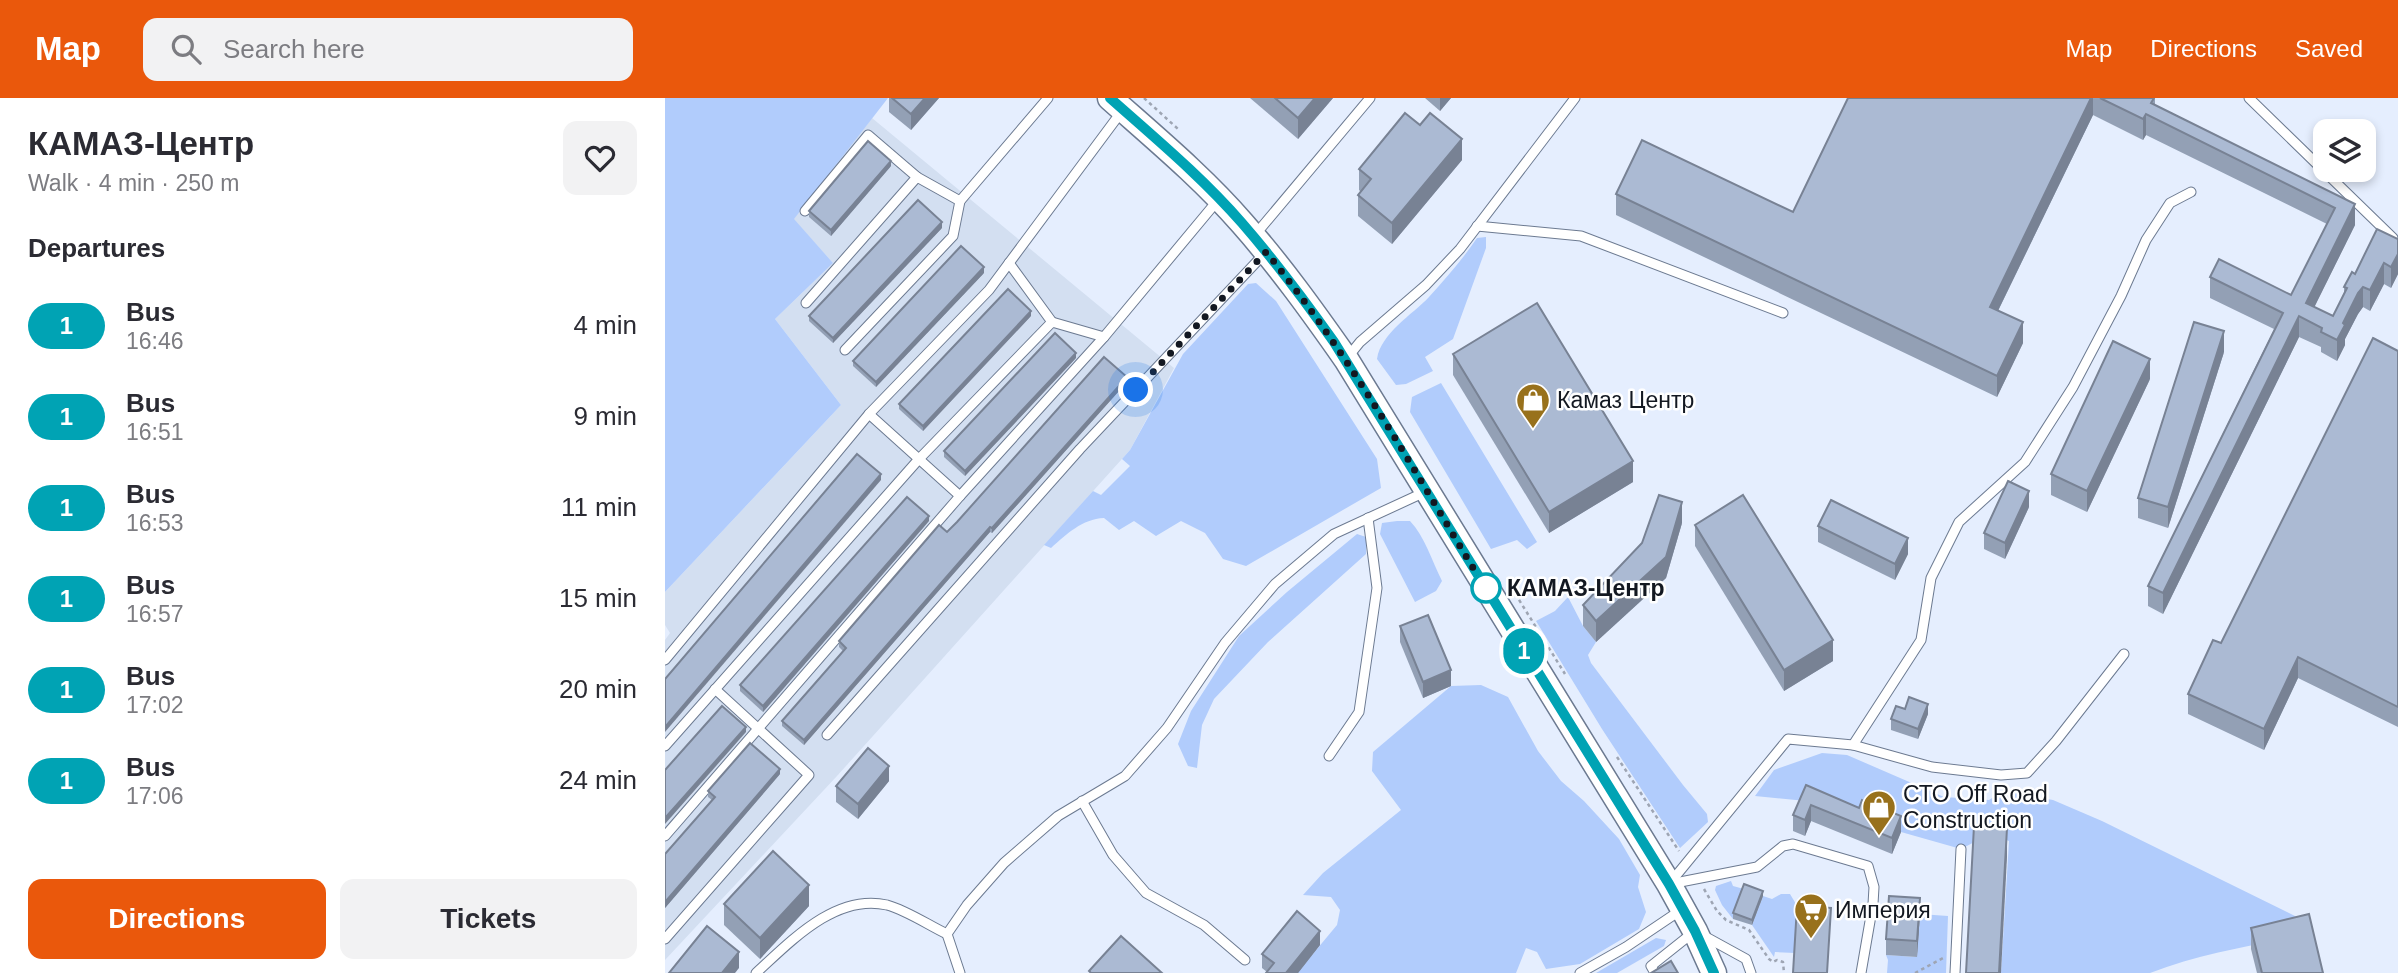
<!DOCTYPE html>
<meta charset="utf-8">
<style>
:root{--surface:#fff;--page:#f2f2f3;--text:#2b2b33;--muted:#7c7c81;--accent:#ea580c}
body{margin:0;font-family:Arial,sans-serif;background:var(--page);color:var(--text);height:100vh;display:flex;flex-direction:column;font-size:26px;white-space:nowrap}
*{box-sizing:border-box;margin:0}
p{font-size:23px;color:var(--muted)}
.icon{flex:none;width:38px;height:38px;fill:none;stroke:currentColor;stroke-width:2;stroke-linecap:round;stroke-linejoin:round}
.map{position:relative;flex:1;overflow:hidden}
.side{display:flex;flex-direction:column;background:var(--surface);width:665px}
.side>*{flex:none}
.badge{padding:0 14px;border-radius:23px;font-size:24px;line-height:46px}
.controls{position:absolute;left:1648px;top:21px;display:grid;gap:14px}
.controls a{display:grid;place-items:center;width:63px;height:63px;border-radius:14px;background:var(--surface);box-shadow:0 4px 10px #0003;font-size:35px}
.you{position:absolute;width:35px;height:35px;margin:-18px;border:5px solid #fff;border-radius:50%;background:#1a73e8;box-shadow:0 0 0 10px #1a73e833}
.map>.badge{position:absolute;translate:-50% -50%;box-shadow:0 0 0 4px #fff}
h2{padding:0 28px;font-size:26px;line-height:63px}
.round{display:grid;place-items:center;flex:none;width:74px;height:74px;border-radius:14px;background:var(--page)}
.summary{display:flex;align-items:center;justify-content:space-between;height:119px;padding:0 28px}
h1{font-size:33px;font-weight:600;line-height:52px}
.button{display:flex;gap:14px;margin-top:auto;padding:14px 28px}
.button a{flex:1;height:80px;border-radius:14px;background:var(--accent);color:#fff;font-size:28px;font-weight:600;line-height:80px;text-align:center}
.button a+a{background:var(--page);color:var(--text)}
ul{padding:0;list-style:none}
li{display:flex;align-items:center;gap:21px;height:91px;padding:0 28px}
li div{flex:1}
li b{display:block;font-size:26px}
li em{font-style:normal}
li .badge{min-width:77px;font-weight:700;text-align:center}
header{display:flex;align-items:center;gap:42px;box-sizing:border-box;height:98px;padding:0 35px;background:var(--accent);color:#fff}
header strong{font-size:33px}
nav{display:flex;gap:38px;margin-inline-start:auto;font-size:24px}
.search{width:490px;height:63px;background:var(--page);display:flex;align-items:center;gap:18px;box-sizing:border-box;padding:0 24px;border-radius:14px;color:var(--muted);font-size:26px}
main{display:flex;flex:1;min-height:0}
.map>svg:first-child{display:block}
.built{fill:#d3dff1}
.green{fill:#b1ccfc}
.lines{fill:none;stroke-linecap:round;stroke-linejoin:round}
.lane-casing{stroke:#6c7a91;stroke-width:11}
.secondary-casing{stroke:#6c7a91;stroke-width:27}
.path{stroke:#9ea5b3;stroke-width:2.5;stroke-dasharray:3.5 3.5;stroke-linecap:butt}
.lane{stroke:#fff;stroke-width:9}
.secondary{stroke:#fff;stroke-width:24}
.wall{fill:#93a0b5}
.shaded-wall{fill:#788294}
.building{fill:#abbad3;stroke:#788294;stroke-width:2}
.line-casing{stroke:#fff;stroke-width:16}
.line{stroke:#00a3b4;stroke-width:10}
.walk{stroke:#131821;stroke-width:7;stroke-dasharray:0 12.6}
.stop-dot{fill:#fff;stroke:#00a3b4;stroke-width:3.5}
.labels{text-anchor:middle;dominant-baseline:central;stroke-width:5;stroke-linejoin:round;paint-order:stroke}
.poi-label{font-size:23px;fill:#131821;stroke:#fff;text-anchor:start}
.stop-label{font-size:23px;font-weight:bold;fill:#131821;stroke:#fff;text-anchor:start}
</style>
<header>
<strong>Map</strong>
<div class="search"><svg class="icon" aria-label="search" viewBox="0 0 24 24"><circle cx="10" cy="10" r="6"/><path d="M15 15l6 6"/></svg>Search here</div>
<nav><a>Map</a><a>Directions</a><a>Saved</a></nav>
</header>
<main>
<section class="side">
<div class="summary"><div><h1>КАМАЗ-Центр</h1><p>Walk · 4 min · 250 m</p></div><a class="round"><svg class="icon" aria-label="heart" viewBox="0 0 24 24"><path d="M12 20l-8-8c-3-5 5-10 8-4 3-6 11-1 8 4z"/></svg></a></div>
<h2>Departures</h2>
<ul>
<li><span class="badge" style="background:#00a3b4;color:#fff">1</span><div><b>Bus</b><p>16:46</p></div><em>4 min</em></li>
<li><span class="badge" style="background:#00a3b4;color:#fff">1</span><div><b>Bus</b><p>16:51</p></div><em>9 min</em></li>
<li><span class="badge" style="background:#00a3b4;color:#fff">1</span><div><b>Bus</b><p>16:53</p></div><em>11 min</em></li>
<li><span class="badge" style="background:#00a3b4;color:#fff">1</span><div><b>Bus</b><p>16:57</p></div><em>15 min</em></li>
<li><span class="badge" style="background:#00a3b4;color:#fff">1</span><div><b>Bus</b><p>17:02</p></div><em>20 min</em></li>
<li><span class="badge" style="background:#00a3b4;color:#fff">1</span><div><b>Bus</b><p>17:06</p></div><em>24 min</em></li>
</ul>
<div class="button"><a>Directions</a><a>Tickets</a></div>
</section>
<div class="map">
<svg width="1733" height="875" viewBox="0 0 1733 875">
<rect width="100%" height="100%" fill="#e5eefe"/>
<polygon class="built" points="207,20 509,270 465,352 172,678 0,862 0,542 5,535 0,527 0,494 176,307 110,221 168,165 128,121"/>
<g class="green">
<polygon points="0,0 223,0 129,121 168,165 110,221 176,307 0,494"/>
<path d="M821,139V150L788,241L760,259L768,273L741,286L731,287L712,261C716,235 747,217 764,199C781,180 798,161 812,140Z"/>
<path d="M591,185L611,203L712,361L716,390L581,468L558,461L540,435L516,423L491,438L469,423L454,432L439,420C417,421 402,436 386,450L379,447L428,393L436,397L465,368L457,361L465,352L518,256L583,186Z"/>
<polygon points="776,285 872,444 862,451 852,442 826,451 745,314 747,299"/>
<path d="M732,423H745C760,439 767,463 777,483L771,493L750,504L715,436L717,425Z"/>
<polygon points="692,436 701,439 701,456 603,544 549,601 537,627 532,670 523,668 513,646 526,613 574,538 622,494"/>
<polygon points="903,499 918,528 931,544 923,557 926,565 1018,687 1042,716 1043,724 1015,750 937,631 871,523 890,513"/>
<polygon points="816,587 843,599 873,653 896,683 919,703 954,741 975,777 973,789 981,814 974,831 915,866 881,871 872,854 861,850 851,875 632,875 672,827 675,812 666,799 638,797 658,775 736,712 707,673 708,654 786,588"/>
<path d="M1157,655L1182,657L1279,699L1324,702L1338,693L1388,702L1437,723L1632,819L1644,836C1591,847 1536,855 1485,875H1336L1344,743L1325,736L1296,751L1236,734L1198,718L1141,703L1090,698L1109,672Z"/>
<polygon points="1066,783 1068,788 1079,791 1068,821 1057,807 1050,792 1051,788"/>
<polygon points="1116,796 1125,796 1131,806 1132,819 1130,855 1110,854 1109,859 1087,827 1098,798 1107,801"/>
<polygon points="1255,816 1283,818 1281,875 1222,875 1223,862 1221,857 1252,859"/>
<polygon points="991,840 1001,842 999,848 952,875 931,875"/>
</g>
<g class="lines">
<g class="lane-casing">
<g id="lane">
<polyline points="1584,0 1728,140"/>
<polyline points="140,113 203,37 252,79"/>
<polyline points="812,128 916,138 1118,215"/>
<polyline points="590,137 705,0"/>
<polyline points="344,165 387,224"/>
<polyline points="141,205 252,79 295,103 383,0"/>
<polyline points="180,252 288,138 295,103"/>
<polyline points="682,260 695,244 761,187 795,151 910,0"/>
<polyline points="295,398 439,239"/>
<polyline points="0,562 204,316 324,192 457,13"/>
<polyline points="162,637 415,351 600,155"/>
<polyline points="1188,647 1256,542 1266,480 1294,424 1360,364 1408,289 1456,198 1481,142 1505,105 1526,94"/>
<polyline points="0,648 254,361 387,224 439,239 553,102"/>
<polyline points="664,658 694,614 712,490 703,420"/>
<polyline points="417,703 448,757 481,795 539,827 580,862"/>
<polyline points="0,738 295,398 204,316"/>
<polyline points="1005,785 1123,641 1188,647 1267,669 1336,677 1362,675 1391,643 1459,556"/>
<polyline points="1005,786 1092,769 1118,748 1128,746 1203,768 1209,789 1208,806 1196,875"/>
<polyline points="0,841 144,677 50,591"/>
<path d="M91,875C126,843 171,795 222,807C243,813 263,827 282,836"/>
<polyline points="295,875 282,836 302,807 339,765 393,718 460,678 502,630 560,545 610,486 669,436 760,394"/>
<polyline points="915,875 961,849 1016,812"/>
<polyline points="990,875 986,868 1030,833 1081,861 1086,875"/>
<polyline points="1290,875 1296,751"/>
</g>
</g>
<g class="secondary-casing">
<path id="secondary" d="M445,0C490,40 537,79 577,125C615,168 648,214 681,261L1004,786L1030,833L1049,875"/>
</g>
<g class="path">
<polyline points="479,0 513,31"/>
<polyline points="843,484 900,576"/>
<polyline points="952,659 1014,753"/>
<polyline points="1039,791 1052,813 1061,822 1084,832 1104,861 1108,864 1112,862 1118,864 1119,875"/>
<polyline points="1250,875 1280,859"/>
</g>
<use href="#lane" class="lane"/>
<use href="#secondary" class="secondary"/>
</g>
<g class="wall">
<polygon points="224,0 274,0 246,32 224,14"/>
<polygon points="585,0 668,0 633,41"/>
<polygon points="760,0 786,0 775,13"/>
<polygon points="1183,0 1490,0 1490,7 1690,106 1690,127 1649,209 1668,218 1679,195 1679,189 1690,176 1733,141 1733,176 1726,190 1719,186 1705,213 1698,209 1693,216 1680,241 1680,247 1672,263 1656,254 1656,249 1634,239 1498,516 1483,508 1483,488 1609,231 1545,200 1545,179 1626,197 1662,126 1481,37 1478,42 1428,17 1333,213 1358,245 1332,299 951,117 951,96 1128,114"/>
<polygon points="797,62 727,146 693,118 693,97 696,94 694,92 694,71"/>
<polygon points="226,68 166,138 144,119 144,113"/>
<polygon points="277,130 168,245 144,223 144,218"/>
<polygon points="319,175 211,289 188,268 188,263"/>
<polygon points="366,218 258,333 234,311 234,306"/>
<polygon points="1733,253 1733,629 1633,580 1599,652 1523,616 1523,596 1556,545"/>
<polygon points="1559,254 1503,430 1473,420 1473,400"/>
<polygon points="788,256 968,384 884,435 788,277"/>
<polygon points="411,260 300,378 279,359 279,353"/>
<polygon points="1485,281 1422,414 1386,397 1386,376"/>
<polygon points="462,284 327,435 325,434 139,647 117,628 117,623 178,553 174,549 174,543 282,434"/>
<polygon points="1364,409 1340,461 1319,451 1319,435"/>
<polygon points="264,423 98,614 75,593 75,587"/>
<polygon points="1017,425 1001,480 931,544 918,528 918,507"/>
<polygon points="1030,427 1168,563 1119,593 1030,448"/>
<polygon points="1153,428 1243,456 1230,482 1153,444"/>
<polygon points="735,528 786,588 758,600 735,544"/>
<polygon points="1240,611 1263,616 1253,641 1226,632 1226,621"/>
<polygon points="115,676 0,810 0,756 47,702 43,699 43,693"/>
<polygon points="224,683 193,721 171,704 171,688"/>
<polygon points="1141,687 1236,734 1227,756 1146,723 1140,738 1128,733 1128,717"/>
<polygon points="1098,798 1087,827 1068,821 1068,815"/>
<polygon points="59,806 144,808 95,861 59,827"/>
<polygon points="1255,816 1252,859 1221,857 1221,841"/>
<polygon points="1586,830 1658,875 1592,875 1586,851"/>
<polygon points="655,847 633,875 601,875 602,874 597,870 597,856"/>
</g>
<g class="shaded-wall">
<polygon points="260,0 274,0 246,32 246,16"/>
<polygon points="650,0 668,0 633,41 633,20"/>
<polygon points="775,0 786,0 775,13"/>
<polygon points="1426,0 1428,0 1428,17 1325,229 1325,209"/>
<polygon points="1481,16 1481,37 1478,42 1478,21"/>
<polygon points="797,41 797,62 727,146 727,125"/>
<polygon points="226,63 226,68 166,138 166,132"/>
<polygon points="1690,106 1690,127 1643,222 1641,205"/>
<polygon points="277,124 277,130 168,245 168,240"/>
<polygon points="1733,156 1733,176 1726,190 1726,169"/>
<polygon points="1719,165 1719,186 1705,213 1705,192"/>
<polygon points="319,169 319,175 211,289 211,284"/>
<polygon points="1698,189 1698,209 1693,216 1680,241 1680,247 1672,263 1672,242 1678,225 1693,195"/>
<polygon points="366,213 366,218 258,333 258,328"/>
<polygon points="1634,218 1634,239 1498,516 1498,495"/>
<polygon points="1358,224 1358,245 1332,299 1332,278"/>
<polygon points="1559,233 1559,254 1503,430 1503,409"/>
<polygon points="411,255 411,260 300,378 300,373"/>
<polygon points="1485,261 1485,281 1422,414 1422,393"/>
<polygon points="462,279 462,284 327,435 327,430"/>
<polygon points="968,363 968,384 884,435 884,414"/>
<polygon points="216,376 216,382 0,634 0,629"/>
<polygon points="1364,393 1364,409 1340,461 1340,445"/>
<polygon points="1017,404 1017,425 1001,480 931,544 931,523"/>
<polygon points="264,418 264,423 98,614 98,608"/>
<polygon points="325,429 325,434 139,647 139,642"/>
<polygon points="1243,440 1243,456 1230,482 1230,466"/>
<polygon points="1168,542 1168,563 1119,593 1119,572"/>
<polygon points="1633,559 1633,580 1599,652 1599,631"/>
<polygon points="786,572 786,588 758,600 758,584"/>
<polygon points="1263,606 1263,616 1253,641 1253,631"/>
<polygon points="81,629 81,634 0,726 0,720"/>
<polygon points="224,668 224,683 193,721 193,706"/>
<polygon points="115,671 115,676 0,810 0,804"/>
<polygon points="1146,707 1146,723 1140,738 1140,722"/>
<polygon points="1236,718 1236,734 1227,756 1227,740"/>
<polygon points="1342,730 1342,759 1336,875 1334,875"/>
<polygon points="144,787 144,808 95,861 95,840"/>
<polygon points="1098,793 1098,798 1087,827 1087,822"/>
<polygon points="1255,800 1255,816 1252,859 1252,843"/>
<polygon points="655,833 655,847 633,875 621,875"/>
<polygon points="74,854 74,870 70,875 57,875"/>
</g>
<g class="building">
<polygon points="227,0 260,0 246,16"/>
<polygon points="610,0 650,0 633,20"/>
<polygon points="1183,0 1426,0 1325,209 1358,224 1332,278 951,96 977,42 1128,114"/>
<polygon points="1435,0 1489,0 1486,5 1690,106 1641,205 1668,218 1682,190 1679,189 1687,174 1690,176 1712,131 1733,141 1733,156 1726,169 1719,165 1705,192 1698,189 1693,195 1678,225 1680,227 1672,242 1656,234 1657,230 1634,218 1498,495 1483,488 1618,215 1545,179 1554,161 1626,197 1670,110 1481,16 1478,21"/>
<polygon points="740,15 755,27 765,15 797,41 727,125 693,97 706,81 694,71"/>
<polygon points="203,43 226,63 166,132 144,113"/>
<polygon points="253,102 277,124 168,240 144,218"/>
<polygon points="296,148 319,169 211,284 188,263"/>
<polygon points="343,191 366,213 258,328 234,306"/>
<polygon points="872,205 968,363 884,414 788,256"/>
<polygon points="1529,224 1559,233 1503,409 1473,400"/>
<polygon points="390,235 411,255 300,373 279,353"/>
<polygon points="1708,240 1733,253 1733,609 1633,559 1599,631 1523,596 1548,542 1556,545"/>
<polygon points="1448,243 1485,261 1422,393 1386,376"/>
<polygon points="439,259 462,279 327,430 325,429 139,642 117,623 181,550 174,543 274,427 282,434 292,424"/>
<polygon points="192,356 216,376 0,629 0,581"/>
<polygon points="1343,383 1364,393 1340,445 1319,435"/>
<polygon points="994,397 1017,404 1001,459 931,523 918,507 977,445"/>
<polygon points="1078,397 1168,542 1119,572 1030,427"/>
<polygon points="242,399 264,418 98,608 75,587"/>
<polygon points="1166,402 1243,440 1230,466 1153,428"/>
<polygon points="763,517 786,572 758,584 735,528"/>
<polygon points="1244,599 1263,606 1253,631 1226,621 1231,608 1240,611"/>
<polygon points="57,608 81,629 0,720 0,672"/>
<polygon points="85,645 115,671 0,804 0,756 50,699 43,693"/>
<polygon points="203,650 224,668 193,706 171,688"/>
<polygon points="1141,687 1194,710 1197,702 1236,718 1227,740 1146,707 1140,722 1128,717"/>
<polygon points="1309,728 1342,730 1334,875 1301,875"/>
<polygon points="108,753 144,787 95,840 59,806"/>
<polygon points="1079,786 1098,793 1087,822 1068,815"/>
<polygon points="1224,798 1255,800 1252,843 1221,841"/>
<polygon points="1132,808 1166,810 1162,875 1128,875"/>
<polygon points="632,813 655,833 621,875 601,875 609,865 597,856"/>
<polygon points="1644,816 1658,875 1597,875 1586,830"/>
<polygon points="42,828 74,854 57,875 4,875"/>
<polygon points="456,838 497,875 426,875 424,873"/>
<polygon points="1006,863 1013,875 986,875"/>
</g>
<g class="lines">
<g class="line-casing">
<path id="line" d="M445,0C490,40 537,79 577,125C610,163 640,203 669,244L1004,786L1030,833L1049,875"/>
</g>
<use href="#line" class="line"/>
<path class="walk" d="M471,292L601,154C687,259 752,378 822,493L821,490"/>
</g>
<defs>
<g id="shop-pin" transform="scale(1.75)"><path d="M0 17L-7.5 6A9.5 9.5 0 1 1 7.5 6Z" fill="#98711c" stroke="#fff"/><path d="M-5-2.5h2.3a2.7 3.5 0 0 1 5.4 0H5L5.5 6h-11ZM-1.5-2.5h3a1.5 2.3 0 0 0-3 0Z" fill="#fff"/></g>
<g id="supermarket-pin" transform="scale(1.75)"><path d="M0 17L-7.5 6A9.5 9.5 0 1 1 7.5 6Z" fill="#98711c" stroke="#fff"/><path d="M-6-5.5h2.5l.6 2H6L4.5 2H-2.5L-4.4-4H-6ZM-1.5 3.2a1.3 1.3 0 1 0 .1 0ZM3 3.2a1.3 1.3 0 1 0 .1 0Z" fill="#fff"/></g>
</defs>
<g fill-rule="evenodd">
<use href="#shop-pin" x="868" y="302"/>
<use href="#shop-pin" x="1214" y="709"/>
<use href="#supermarket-pin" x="1146" y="812"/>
</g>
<circle class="stop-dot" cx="821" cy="490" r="14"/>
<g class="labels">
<g class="poi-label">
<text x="892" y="302">Камаз Центр</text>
<text x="1238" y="696">СТО Off Road<tspan x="1238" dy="26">Construction</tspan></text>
<text x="1170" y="812">Империя</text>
</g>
<g class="stop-label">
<text x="842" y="490">КАМАЗ-Центр</text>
</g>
</g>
</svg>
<div class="controls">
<a><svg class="icon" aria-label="layers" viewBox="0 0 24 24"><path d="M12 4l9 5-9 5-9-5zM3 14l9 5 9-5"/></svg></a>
</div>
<div class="you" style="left:471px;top:292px"></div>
<b class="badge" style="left:859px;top:553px;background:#00a3b4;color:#fff">1</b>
</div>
</main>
